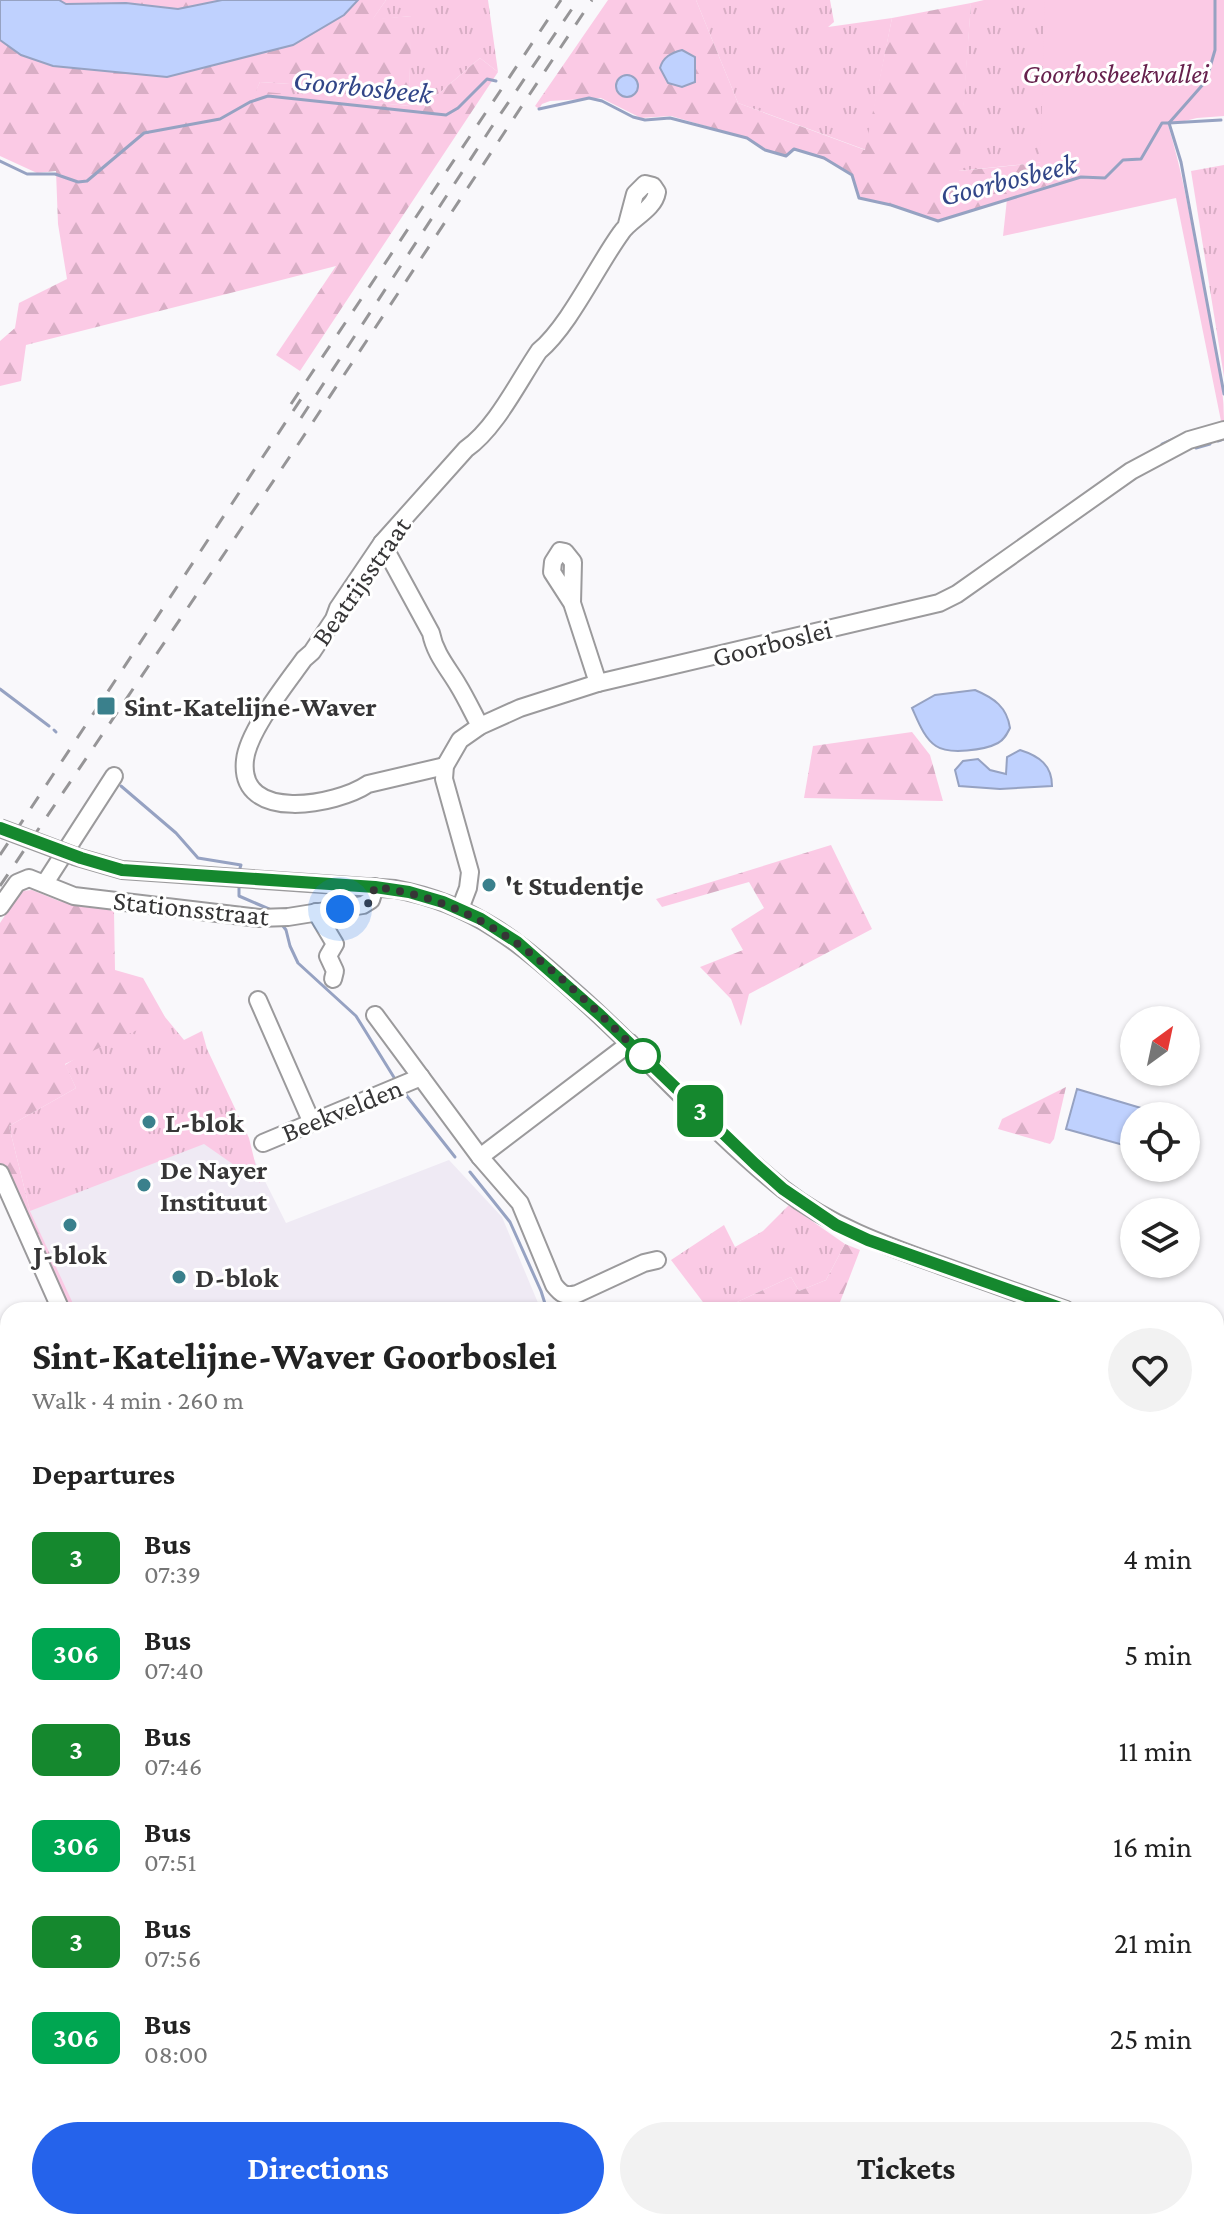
<!DOCTYPE html>
<meta charset="utf-8">
<style>
:root{--surface:#fff;--page:#f2f2f2;--text:#222;--muted:#767676;--accent:#2563eb}
body{margin:0;font-family:"Crimson Pro",serif;background:var(--page);color:var(--text);height:100vh;display:flex;flex-direction:column;font-size:30px;white-space:nowrap}
*{box-sizing:border-box;margin:0}
p{font-size:26px;color:var(--muted)}
.icon{flex:none;width:44px;height:44px;fill:none;stroke:currentColor;stroke-width:2;stroke-linecap:round;stroke-linejoin:round}
.map{position:relative;flex:1;overflow:hidden}
.side{position:absolute;left:0px;top:1302px;width:1224px;height:928px;display:flex;flex-direction:column;background:var(--surface);border-radius:24px 24px 0 0;box-shadow:0 2px 6px #0004}
.side>*{flex:none}
.badge{padding:0 16px;border-radius:12px;font-size:28px;line-height:52px}
.needle{width:52px;rotate:33deg}
.fabs{position:absolute;left:1120px;top:1006px;display:grid;gap:16px}
.fabs a{display:grid;place-items:center;width:80px;height:80px;border-radius:50%;background:var(--surface);box-shadow:0 2px 6px #0004;font-size:40px}
.you{position:absolute;width:40px;height:40px;margin:-20px;border:6px solid #fff;border-radius:50%;background:#1a73e8;box-shadow:0 0 0 12px #1a73e833}
.map>.badge{position:absolute;translate:-50% -50%;box-shadow:0 0 0 4px #fff}
h2{padding:0 32px;font-size:30px;line-height:72px}
.round{display:grid;place-items:center;flex:none;width:84px;height:84px;border-radius:42px;background:var(--page)}
.head{display:flex;align-items:center;justify-content:space-between;height:136px;padding:0 32px}
h1{font-size:38px;font-weight:700;line-height:60px}
.button{display:flex;gap:16px;margin-top:auto;padding:16px 32px}
.button a{flex:1;height:92px;border-radius:48px;background:var(--accent);color:#fff;font-size:32px;font-weight:700;line-height:92px;text-align:center}
.button a+a{background:var(--page);color:var(--text)}
ul{padding:0;list-style:none}
li{display:flex;align-items:center;gap:24px;height:96px;padding:0 32px}
li div{flex:1}
li b{display:block;font-size:30px}
li em{font-style:normal}
li .badge{min-width:88px;font-weight:700;text-align:center}
.map>svg:first-child{display:block}
.built{fill:#efeaf4}
.industrial{fill:url(#industrial-furrows)}
.grass{fill:url(#grass-tufts)}
.forest{fill:url(#forest-firs)}
.park{fill:#fbcae5}
.water{fill:#bfd1fe;stroke:#96a2c2;stroke-width:2}
.lines{fill:none;stroke-linecap:round;stroke-linejoin:round}
.stream{stroke:#96a2c2;stroke-width:3}
.minor-casing{stroke:#9b9a9c;stroke-width:20}
.minor{stroke:#fff;stroke-width:16}
.rail{stroke:#969597;stroke-width:3;stroke-dasharray:14 14;stroke-linecap:butt}
.minor-bridge-casing{stroke:#9b9a9c;stroke-width:20;stroke-linecap:butt}
.minor-bridge{stroke:#fff;stroke-width:16}
.line-casing{stroke:#fff;stroke-width:18}
.line{stroke:#15882e;stroke-width:12}
.walk{stroke:#363536;stroke-width:8;stroke-dasharray:0 14.4}
.poi-dot{fill:#3a808c;stroke:#fff;stroke-width:3}
.stop-dot{fill:#fff;stroke:#15882e;stroke-width:4}
.labels{text-anchor:middle;dominant-baseline:central;stroke-width:6;stroke-linejoin:round;paint-order:stroke}
.park-label{font-size:28px;font-style:italic;fill:#66214d;stroke:#fff}
.street-label{font-size:28px;fill:#363536;stroke:#fff}
.poi-label{font-size:28px;font-weight:bold;fill:#363536;stroke:#fff;text-anchor:start}
.water-label{font-size:30px;font-style:italic;fill:#324688;stroke:#fff}
</style>
<div class="map">
<svg width="1224" height="2230" viewBox="0 0 1224 2230">
<defs>
<pattern id="industrial-furrows" width="10" height="10" patternUnits="userSpaceOnUse" patternTransform="scale(2)"><rect width="10" height="10" fill="#efeaf4"/><path d="M-1 1l2-2M0 10L10 0M9 11l2-2" fill="none" stroke="#cec9d2"/></pattern>
<pattern id="grass-tufts" width="24" height="20" patternUnits="userSpaceOnUse" patternTransform="scale(2)"><rect width="24" height="20" fill="#fbcae5"/><path d="M3 7l-1-3M5 7V3M7 7l1-3M15 17l-1-3M17 17v-4M19 17l1-3" fill="none" stroke="#d8aec5"/></pattern>
<pattern id="forest-firs" width="22" height="20" patternUnits="userSpaceOnUse" patternTransform="scale(2)"><rect width="22" height="20" fill="#fbcae5"/><path d="M5 1l3.5 6h-7zM16 11l3.5 6h-7z" fill="#d8aec5"/></pattern>
</defs>
<rect width="100%" height="100%" fill="#f9f8fb"/>
<polygon class="built" points="195,1042 286,1223 449,1160 502,1217 541,1310 71,1310 55,1266 30,1211"/>
<g class="industrial">
<polygon points="1224,1866 1224,2052 1216,2057 1216,1870"/>
<polygon points="239,2222 859,2222 860,2230 237,2230"/>
</g>
<g class="grass">
<polygon points="386,0 488,0 498,72 480,58 436,96 410,100 410,106 255,92 260,82 409,92 411,16 372,20"/>
<polygon points="696,0 830,0 834,22 828,27 892,18 866,150 738,103"/>
<polygon points="984,0 1045,0 1046,162 958,171 971,3"/>
<polygon points="1224,165 1224,377 1191,171"/>
<polygon points="153,1009 165,1017 184,1040 202,1031 207,1049 249,1138 260,1183 204,1144 30,1211 9,1126 76,1088 65,1065"/>
<polygon points="789,1205 845,1244 826,1280 799,1291 791,1277 720,1310 709,1310 671,1260 724,1225 735,1247 763,1231"/>
<polygon points="0,2157 8,2158 8,2198 0,2198"/>
<polygon points="85,2222 232,2222 236,2223 235,2230 89,2230"/>
</g>
<g class="forest">
<polygon points="59,0 222,0 178,9 126,3 65,4"/>
<polygon points="358,0 386,0 373,19 412,16 409,92 260,82 256,91 409,106 410,100 436,96 480,58 498,72 300,371 276,355 336,266 26,345 21,381 0,386 0,341 15,328 19,303 67,279 58,224 56,171 37,173 0,156 0,40 21,55 82,69 113,72 344,15"/>
<polygon points="608,0 696,0 738,103 865,150 892,18 971,3 959,171 1046,162 1063,181 938,221 891,205 859,198 852,175 823,159 794,149 786,156 765,149 747,138 671,116 641,118 601,98 550,101 542,104 539,109 535,106"/>
<polygon points="912,732 930,755 943,801 804,798 813,746"/>
<polygon points="831,845 872,929 749,994 741,1026 731,999 700,967 743,950 731,929 764,908 749,882 662,907 656,899"/>
<polygon points="32,890 59,901 114,911 115,970 143,978 165,1017 65,1064 76,1088 9,1126 30,1211 76,1310 51,1310 0,1195 0,923 21,891"/>
<polygon points="1066,1087 1054,1139 1050,1144 998,1129 1002,1119"/>
<polygon points="845,1244 860,1250 837,1310 720,1310 791,1277 799,1291 826,1280"/>
<polygon points="0,1655 1,1658 8,1659 8,1764 0,1763"/>
<polygon points="0,1926 8,1928 8,1997 0,1991"/>
<polygon points="8,2009 8,2158 0,2157 0,2011 7,2012"/>
<polygon points="1224,2052 1224,2230 872,2230 871,2222 1216,2222 1216,2057"/>
</g>
<path class="park" d="M1045,0H1224V116L1197,118L1168,125C1184,177 1192,229 1202,281C1211,327 1224,374 1224,421H1221L1176,198L1003,236L1007,199L1062,181L1040,170Z"/>
<g class="water">
<polygon points="0,0 59,0 66,4 126,3 178,9 222,0 358,0 344,15 293,45 167,77 53,66 21,55 0,40"/>
<path d="M682,50L695,57V82L682,87L668,83L660,68C663,57 671,53 682,50Z"/>
<circle cx="627" cy="86" r="11"/>
<path d="M975,690C994,698 1007,707 1010,728C1007,734 1004,740 998,743C985,750 949,755 936,746C924,738 918,721 912,708L935,695Z"/>
<path d="M1020,750C1039,756 1052,765 1052,786L1000,789L959,786L955,770L963,761L978,759L990,770L1006,774L1007,757Z"/>
<polygon points="1077,1089 1168,1116 1134,1116 1134,1148 1066,1129"/>
<polygon points="0,1862 8,1866 8,1928 0,1926"/>
<polygon points="0,2198 8,2198 8,2222 85,2222 89,2230 0,2230"/>
</g>
<g class="lines">
<g class="stream">
<polyline points="539,109 589,98 602,101 633,117 645,120 670,118 747,138 765,150 786,156 794,149 824,158 852,175 859,198 891,205 938,221 1081,177 1105,178 1123,160 1141,159 1162,123 1169,123 1206,81 1215,50 1215,0"/>
<polyline points="1169,123 1181,162 1224,394"/>
<polyline points="1169,123 1221,120"/>
<polyline points="0,161 27,174 55,174 78,182 87,181 144,133 220,119 250,102 268,96 446,115 458,108 487,79 496,81"/>
<polyline points="1218,441 1224,439"/>
<polyline points="1162,444 1180,436"/>
<polyline points="1196,448 1210,444"/>
<polyline points="0,689 49,726"/>
<polyline points="54,730 56,732"/>
<polyline points="121,786 176,833 198,858 241,865 240,868"/>
<polyline points="239,887 239,896 269,909"/>
<polyline points="280,922 286,930 290,946 298,963 356,1016 395,1079"/>
<polyline points="403,1091 455,1157"/>
<polyline points="470,1172 510,1222 541,1291 547,1310"/>
<polyline points="1216,1866 1224,1861"/>
</g>
<g class="minor-casing">
<g id="minor">
<path d="M382,543L431,633C435,654 448,668 458,685C466,698 473,713 480,726"/>
<polyline points="572,603 573,562 565,552 560,551 553,562 552,572 572,603 598,683"/>
<path d="M445,766L368,784C337,805 238,824 245,760C248,731 287,683 304,659L312,652L334,619L338,608L382,543L466,449C496,428 518,382 539,351C569,326 597,266 621,233C630,219 654,210 657,192L653,186L645,184L635,194L627,224"/>
<path d="M77,857L122,870L395,889C476,904 521,944 580,997C649,1059 711,1131 783,1189C830,1226 884,1245 940,1265C982,1280 1024,1295 1066,1310"/>
<polyline points="45,883 114,776"/>
<polyline points="0,907 17,883 29,878 74,896 259,918 288,917 363,905 371,900 375,887"/>
<polyline points="460,909 468,888 470,872 444,779 445,766 460,740 480,726 520,708 598,683 939,603 957,594 1131,471 1189,440 1224,430"/>
<polyline points="316,912 335,944 328,956 335,971 333,979"/>
<polyline points="258,1000 312,1123"/>
<path d="M375,1015L480,1157L520,1203L554,1285C561,1294 565,1297 577,1294L644,1263L657,1260"/>
<polyline points="263,1143 421,1077"/>
<polyline points="480,1157 630,1043"/>
<polyline points="0,1173 61,1310"/>
<polyline points="1216,1397 1224,1402"/>
<polyline points="1216,1700 1224,1719"/>
<polyline points="708,2222 709,2230"/>
</g>
</g>
<use href="#minor" class="minor"/>
<g class="rail">
<polyline points="291,404 561,0"/>
<polyline points="301,418 491,128 578,0"/>
<polyline points="0,855 301,399"/>
<polyline points="0,886 301,440 592,0"/>
</g>
<g class="minor-bridge-casing">
<polyline id="minor-bridge" points="0,828 77,857"/>
</g>
<use href="#minor-bridge" class="minor-bridge"/>
</g>
<g class="lines">
<g class="line-casing">
<polyline id="line" points="0,828 81,858 122,870 375,887 409,892 443,902 481,919 517,942 600,1015 755,1164 783,1189 836,1225 868,1240 1066,1310"/>
</g>
<use href="#line" class="line"/>
<path class="walk" d="M340,909L369,903L375,887C496,902 567,983 650,1063L643,1056"/>
</g>
<g class="poi-dot">
<rect x="96" y="696" width="20" height="20" rx="4"/>
<circle cx="489" cy="885" r="8"/>
<circle cx="149" cy="1122" r="8"/>
<circle cx="144" cy="1185" r="8"/>
<circle cx="70" cy="1225" r="8"/>
<circle cx="179" cy="1277" r="8"/>
</g>
<circle class="stop-dot" cx="643" cy="1056" r="16"/>
<g class="labels">
<g class="park-label">
<text x="1116" y="73">Goorbosbeekvallei</text>
</g>
<g class="street-label">
<text transform="translate(361 581) rotate(-55)">Beatrijsstraat</text>
<text transform="translate(772 643) rotate(-14)">Goorboslei</text>
<text transform="translate(191 908) rotate(6)">Stationsstraat</text>
<text transform="translate(342 1110) rotate(-22)">Beekvelden</text>
</g>
<g class="poi-label">
<text x="124" y="706">Sint-Katelijne-Waver</text>
<text x="505" y="885">'t Studentje</text>
<text x="165" y="1122">L-blok</text>
<text x="160" y="1169">De Nayer<tspan x="160" dy="32">Instituut</tspan></text>
<text x="70" y="1254" text-anchor="middle">J-blok</text>
<text x="195" y="1277">D-blok</text>
</g>
<g class="water-label">
<text transform="translate(363 86) rotate(6)">Goorbosbeek</text>
<text transform="translate(1008 179) rotate(-14)">Goorbosbeek</text>
</g>
</g>
</svg>
<div class="fabs">
<a><svg class="needle" viewBox="-14 -14 28 28"><path d="M0-13l5 13h-10z" fill="#e53935"/><path d="M0 13l5-13h-10z" fill="#767676"/></svg></a>
<a><svg class="icon" aria-label="locate" viewBox="0 0 24 24"><circle cx="12" cy="12" r="6"/><path d="M12 2v4M12 18v4M2 12h4M18 12h4"/></svg></a>
<a><svg class="icon" aria-label="layers" viewBox="0 0 24 24"><path d="M12 4l9 5-9 5-9-5zM3 14l9 5 9-5"/></svg></a>
</div>
<div class="you" style="left:340px;top:909px"></div>
<b class="badge" style="left:700px;top:1111px;background:#15882e;color:#fff">3</b>
<section class="side">
<div class="head"><div><h1>Sint-Katelijne-Waver Goorboslei</h1><p>Walk · 4 min · 260 m</p></div><a class="round"><svg class="icon" aria-label="heart" viewBox="0 0 24 24"><path d="M12 20l-8-8c-3-5 5-10 8-4 3-6 11-1 8 4z"/></svg></a></div>
<h2>Departures</h2>
<ul>
<li><span class="badge" style="background:#15882e;color:#fff">3</span><div><b>Bus</b><p>07:39</p></div><em>4 min</em></li>
<li><span class="badge" style="background:#00a651;color:#fff">306</span><div><b>Bus</b><p>07:40</p></div><em>5 min</em></li>
<li><span class="badge" style="background:#15882e;color:#fff">3</span><div><b>Bus</b><p>07:46</p></div><em>11 min</em></li>
<li><span class="badge" style="background:#00a651;color:#fff">306</span><div><b>Bus</b><p>07:51</p></div><em>16 min</em></li>
<li><span class="badge" style="background:#15882e;color:#fff">3</span><div><b>Bus</b><p>07:56</p></div><em>21 min</em></li>
<li><span class="badge" style="background:#00a651;color:#fff">306</span><div><b>Bus</b><p>08:00</p></div><em>25 min</em></li>
</ul>
<div class="button"><a>Directions</a><a>Tickets</a></div>
</section>
</div>
